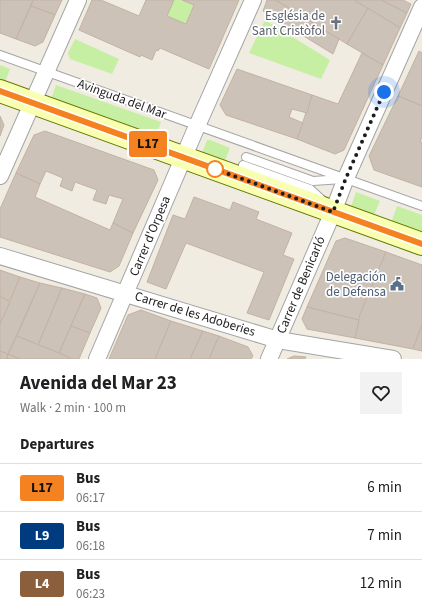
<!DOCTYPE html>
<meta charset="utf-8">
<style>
:root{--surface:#fff;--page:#f2f2f2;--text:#202124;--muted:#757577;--line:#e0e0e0}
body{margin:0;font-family:"Source Sans 3",sans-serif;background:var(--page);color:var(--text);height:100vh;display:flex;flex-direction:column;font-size:15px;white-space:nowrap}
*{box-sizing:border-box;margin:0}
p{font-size:13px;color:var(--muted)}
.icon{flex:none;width:22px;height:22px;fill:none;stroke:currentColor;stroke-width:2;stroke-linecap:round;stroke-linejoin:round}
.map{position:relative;height:359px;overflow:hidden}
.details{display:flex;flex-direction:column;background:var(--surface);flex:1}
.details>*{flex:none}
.badge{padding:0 8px;border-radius:3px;font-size:14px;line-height:26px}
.you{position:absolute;width:20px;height:20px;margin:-10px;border:3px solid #fff;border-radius:50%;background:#1a73e8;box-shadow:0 0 0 6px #1a73e833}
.map>.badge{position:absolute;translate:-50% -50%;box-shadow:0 0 0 2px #fff}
h2{padding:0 20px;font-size:15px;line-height:36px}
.round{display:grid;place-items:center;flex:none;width:42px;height:42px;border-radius:0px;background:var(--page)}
.head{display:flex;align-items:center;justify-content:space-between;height:68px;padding:0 20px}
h1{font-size:19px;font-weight:700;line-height:30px}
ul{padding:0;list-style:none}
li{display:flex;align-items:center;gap:12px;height:48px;padding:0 20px;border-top:1px solid var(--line)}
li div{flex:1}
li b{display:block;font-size:15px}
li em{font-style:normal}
li .badge{min-width:44px;font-weight:700;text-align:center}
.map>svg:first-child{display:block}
.grass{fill:#c6efa3}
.building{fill:#ccc2b8;stroke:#c3b2a3}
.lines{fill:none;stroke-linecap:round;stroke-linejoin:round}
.lane-casing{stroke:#a4a4a4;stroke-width:10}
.street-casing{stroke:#a4a4a4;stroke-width:18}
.secondary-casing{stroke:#687900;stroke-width:24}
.lane{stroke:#fff;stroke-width:8}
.street{stroke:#fff;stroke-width:16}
.secondary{stroke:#f8ffb1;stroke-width:22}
.line-casing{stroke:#fff;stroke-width:9}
.line{stroke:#f58220;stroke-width:6}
.walk{stroke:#1d1d1d;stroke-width:4;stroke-dasharray:0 7.2}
.stop-dot{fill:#fff;stroke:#f58220;stroke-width:2}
.labels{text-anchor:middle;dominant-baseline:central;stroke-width:3.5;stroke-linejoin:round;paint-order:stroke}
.worship-label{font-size:13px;fill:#5b616d;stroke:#fff;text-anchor:end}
.street-label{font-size:13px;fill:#1d1d1d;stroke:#fff}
.service-label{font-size:13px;fill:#4e5e75;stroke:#fff;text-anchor:end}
</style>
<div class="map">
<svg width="422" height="359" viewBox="0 0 422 359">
<rect width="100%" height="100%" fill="#f0ece2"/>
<g class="grass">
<polygon points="174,0 182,0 194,5 186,24 167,16"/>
<polygon points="265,20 330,60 321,79 249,53"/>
<polygon points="75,39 119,59 112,74 70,59 68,53"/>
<polygon points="0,65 10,69 4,85 0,83"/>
<polygon points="56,85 161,122 155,139 50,102"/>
<polygon points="207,140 210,140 230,148 224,163 204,156 202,153"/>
<polygon points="356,192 380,201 374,215 351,207"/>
<polygon points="397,206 422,215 422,234 391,223"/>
</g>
<g class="building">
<polygon points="0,0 33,0 16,39 0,33"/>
<polygon points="33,0 62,0 55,15 31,6"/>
<polygon points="92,0 101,0 139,16 146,0 174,0 167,16 186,24 194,5 182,0 239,0 209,69 160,48 158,51 156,50 152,60 141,55 140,57 79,30"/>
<polygon points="267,0 276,0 339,39 333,54 263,11"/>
<polygon points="276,0 354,0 368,8 347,44"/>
<polygon points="354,0 381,0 407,13 400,28"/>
<polygon points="381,0 403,0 411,4 407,13"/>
<polygon points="31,6 55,15 43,42 35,46 16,39"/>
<polygon points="368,8 400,28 383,65 347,44"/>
<polygon points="419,51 422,53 422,106 398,96"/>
<polygon points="362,53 383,65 344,150 335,154 297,139 312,95 338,104"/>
<polygon points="237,69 312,95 307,113 292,109 289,117 303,123 297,139 226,115 220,105"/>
<polygon points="398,96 422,106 422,137 420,142 422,142 422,187 374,170 369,156"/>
<polygon points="0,116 4,125 0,136"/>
<polygon points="45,131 154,170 158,180 133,233 113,223 123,199 109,195 106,204 93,200 97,190 75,182 72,191 60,186 63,178 46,171 40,184 16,173 34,135"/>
<polygon points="16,173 40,184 35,197 110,230 113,223 133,233 119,266 110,272 0,237 0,209"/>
<polygon points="194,197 230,210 233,202 259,212 256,219 292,233 283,255 294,259 269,320 247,313 264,272 186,243 166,289 147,282 173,215 185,219"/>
<polygon points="345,238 386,252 359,320 307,307 336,241"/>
<polygon points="386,252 422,265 422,325 413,349 355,338 360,314"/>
<polygon points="0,270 20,277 10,302 0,296"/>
<polygon points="20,277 40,283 8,354 0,351 0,324"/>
<polygon points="40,283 62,288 38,345 17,336"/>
<polygon points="62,288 85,294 59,353 38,345"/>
<polygon points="85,294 97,298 101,308 90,333 71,326"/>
<polygon points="0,296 10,302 0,324"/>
<polygon points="307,307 359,320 355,338 307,329 302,319"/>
<polygon points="141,310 171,321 155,359 109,359 128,315"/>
<polygon points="171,321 203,331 190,359 155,359"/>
<polygon points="422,325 422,351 413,349"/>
<polygon points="71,326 90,333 79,359 72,359 59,353"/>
<polygon points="203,331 219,336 209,359 190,359"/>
<polygon points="17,336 59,353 72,359 20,359 8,354"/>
<polygon points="219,336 248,347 253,356 251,359 209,359"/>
<polygon points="0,351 8,354 7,359 0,359"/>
<polygon points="8,354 20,359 7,359"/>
<polygon points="294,356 306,357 305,359 287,359"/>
</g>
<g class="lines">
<g class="lane-casing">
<g id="lane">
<polyline points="0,55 422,206"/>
<polyline points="246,157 313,181 343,179"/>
<polyline points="243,165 310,189 322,200"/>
</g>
</g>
<g class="street-casing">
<g id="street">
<polyline points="0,176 78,0"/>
<polyline points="0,256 278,340 393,359"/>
<polyline points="97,359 197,126 253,0"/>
<polyline points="269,359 333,212 346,178 422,7"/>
</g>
</g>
<g class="secondary-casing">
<polyline id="secondary" points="0,91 422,244"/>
</g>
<use href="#lane" class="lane"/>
<use href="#street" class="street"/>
<use href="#secondary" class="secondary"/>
</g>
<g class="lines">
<g class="line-casing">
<polyline id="line" points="0,91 422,244"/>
</g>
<use href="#line" class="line"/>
<polyline class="walk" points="215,169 333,212 346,178 384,92"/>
</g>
<defs>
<g id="church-bare" transform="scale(1.08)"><path d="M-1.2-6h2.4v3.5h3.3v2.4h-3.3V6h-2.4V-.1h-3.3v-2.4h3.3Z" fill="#6b7280" stroke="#fff" stroke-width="2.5" paint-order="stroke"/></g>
<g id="civic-bare" transform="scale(1.08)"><path d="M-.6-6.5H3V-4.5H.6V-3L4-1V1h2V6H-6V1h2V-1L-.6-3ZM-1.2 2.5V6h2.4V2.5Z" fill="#5c6f8a" stroke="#fff" stroke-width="2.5" paint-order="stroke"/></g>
</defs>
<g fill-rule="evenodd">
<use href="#church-bare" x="336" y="23"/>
<use href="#civic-bare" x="397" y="284"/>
</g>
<circle class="stop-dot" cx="215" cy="169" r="8"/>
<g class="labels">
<g class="worship-label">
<text x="325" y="16">Església de<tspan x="325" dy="15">Sant Cristòfol</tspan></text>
</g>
<g class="street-label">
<text transform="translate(122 99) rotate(20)">Avinguda del Mar</text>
<text transform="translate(150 236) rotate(-67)">Carrer d'Orpesa</text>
<text transform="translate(301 285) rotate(-67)">Carrer de Benicarló</text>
<text transform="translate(195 314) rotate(17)">Carrer de les Adoberies</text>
</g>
<g class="service-label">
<text x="386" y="277">Delegación<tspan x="386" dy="15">de Defensa</tspan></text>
</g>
</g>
</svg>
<div class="you" style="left:384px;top:92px"></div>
<b class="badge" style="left:148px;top:144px;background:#f58220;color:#111">L17</b>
</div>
<section class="details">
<div class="head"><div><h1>Avenida del Mar 23</h1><p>Walk · 2 min · 100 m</p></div><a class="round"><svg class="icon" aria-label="heart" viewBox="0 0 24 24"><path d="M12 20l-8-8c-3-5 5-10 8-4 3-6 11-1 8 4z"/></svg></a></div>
<h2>Departures</h2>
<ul>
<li><span class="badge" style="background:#f58220;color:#111">L17</span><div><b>Bus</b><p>06:17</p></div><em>6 min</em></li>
<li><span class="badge" style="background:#003b80;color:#fff">L9</span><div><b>Bus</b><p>06:18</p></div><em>7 min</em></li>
<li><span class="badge" style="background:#8b5e3c;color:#fff">L4</span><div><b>Bus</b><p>06:23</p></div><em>12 min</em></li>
</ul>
</section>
